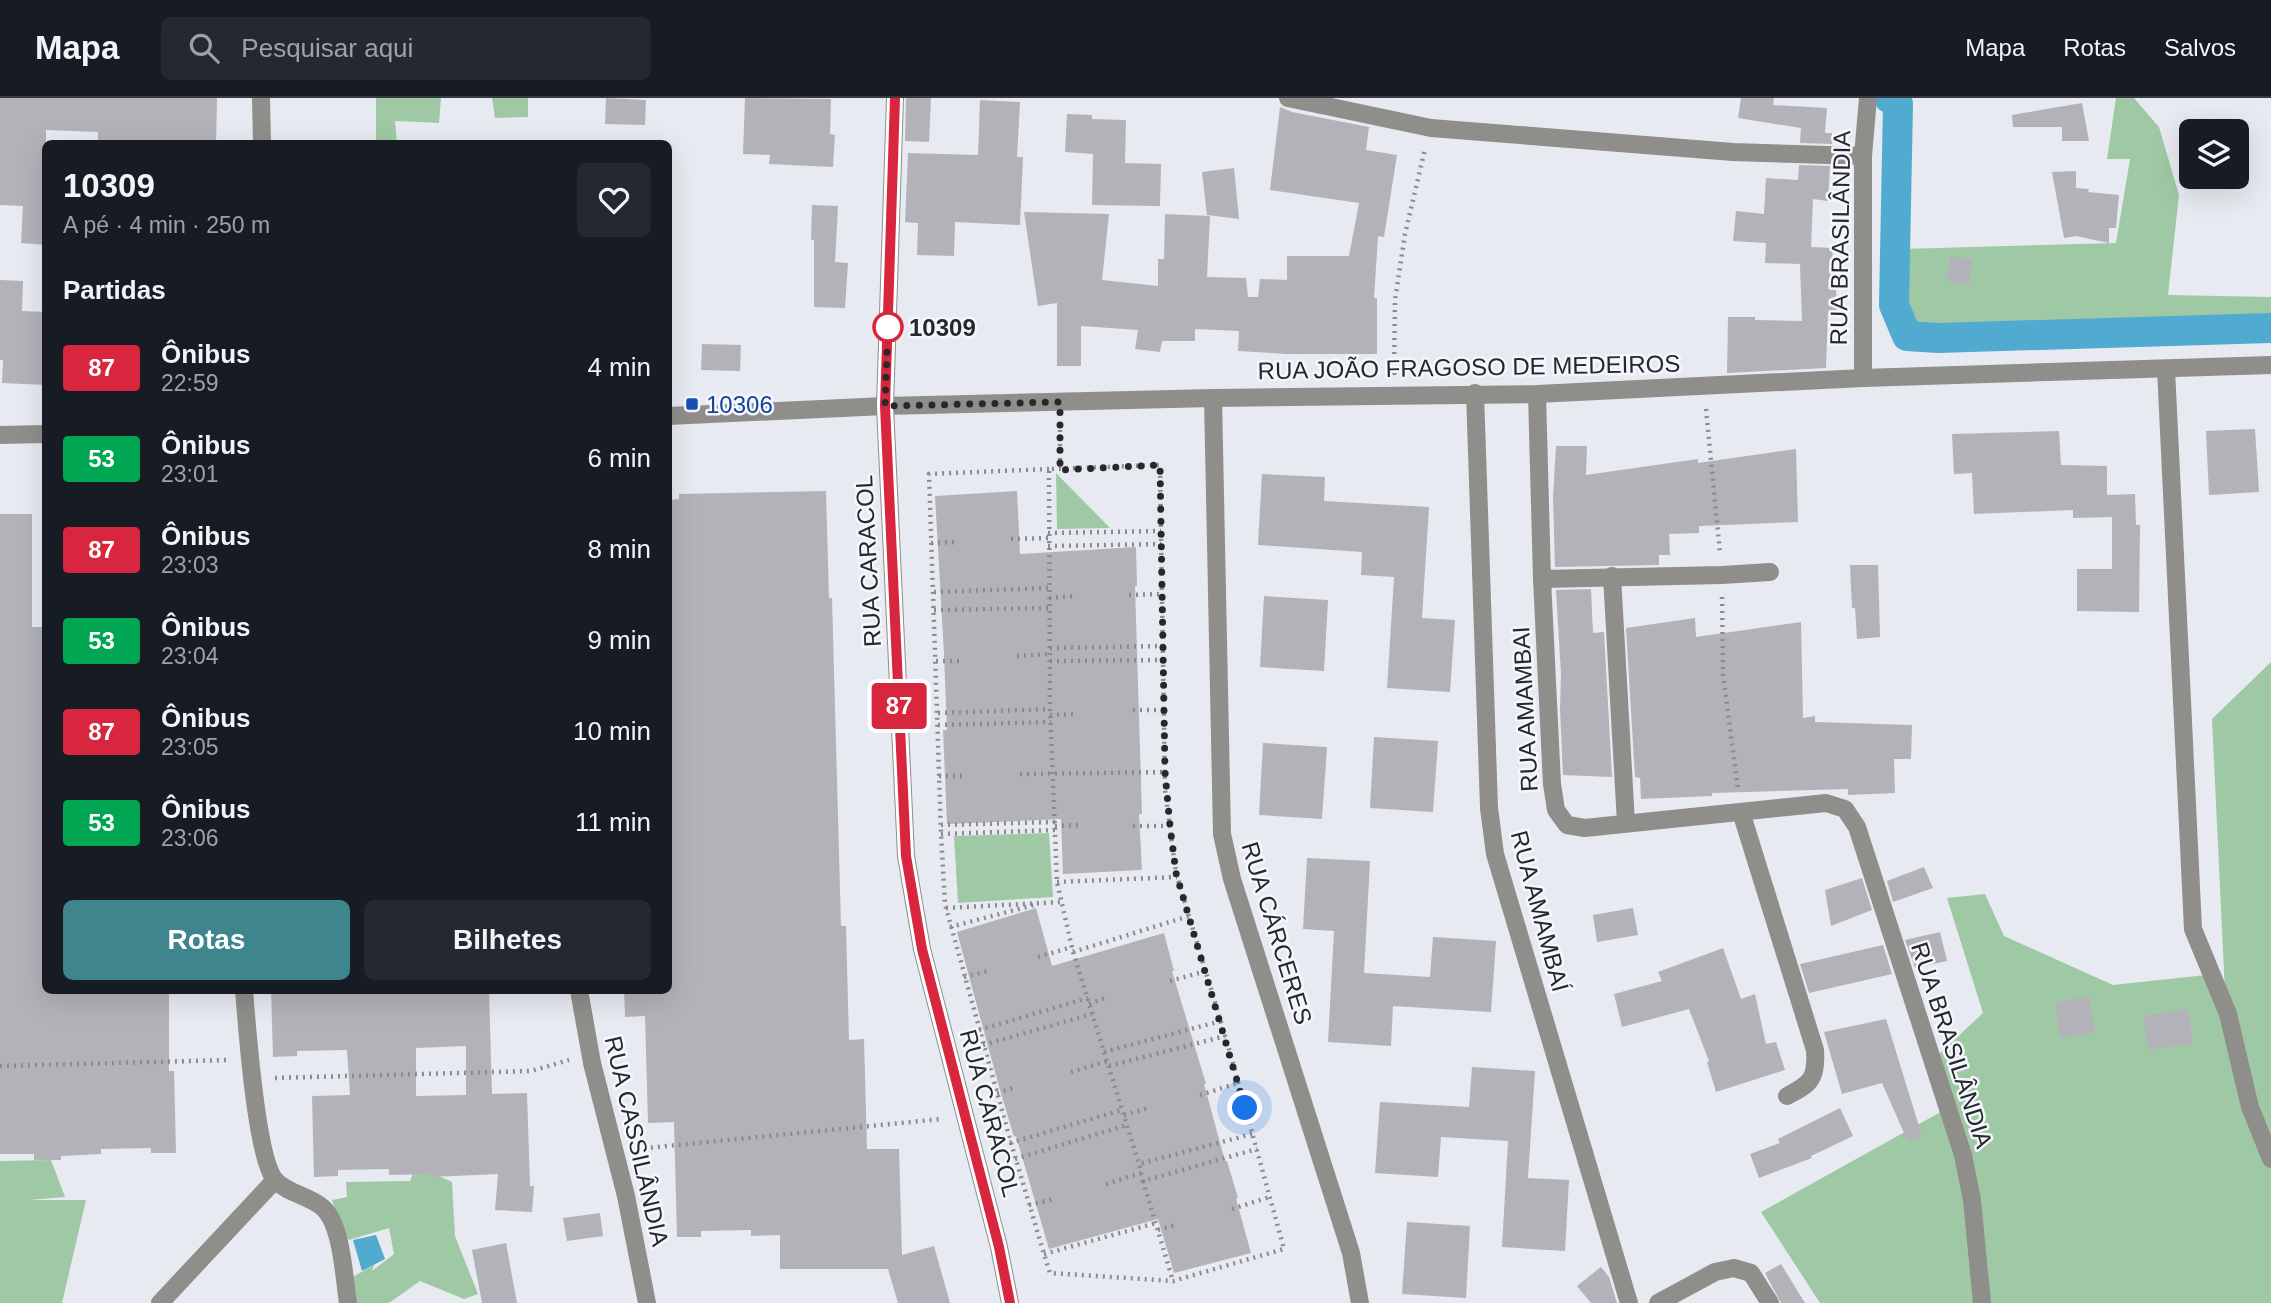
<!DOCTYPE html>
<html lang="pt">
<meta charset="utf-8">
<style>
:root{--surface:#171b24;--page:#242831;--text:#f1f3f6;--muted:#9ea1a6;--line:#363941;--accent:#3e858e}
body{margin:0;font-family:Arial,sans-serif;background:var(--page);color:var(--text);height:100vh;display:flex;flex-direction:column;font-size:26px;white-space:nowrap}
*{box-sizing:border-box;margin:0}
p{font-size:23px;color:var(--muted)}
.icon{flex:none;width:38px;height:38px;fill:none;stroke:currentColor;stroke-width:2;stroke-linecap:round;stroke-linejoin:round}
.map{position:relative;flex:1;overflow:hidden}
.drawer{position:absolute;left:42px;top:42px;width:630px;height:854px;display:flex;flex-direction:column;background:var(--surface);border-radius:10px;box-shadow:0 7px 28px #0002}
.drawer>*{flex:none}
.badge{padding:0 14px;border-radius:5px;font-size:24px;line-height:46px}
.fabs{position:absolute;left:2179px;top:21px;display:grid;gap:14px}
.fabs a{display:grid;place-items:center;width:70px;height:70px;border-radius:10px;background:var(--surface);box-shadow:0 7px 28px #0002;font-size:35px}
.you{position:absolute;width:35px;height:35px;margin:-18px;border:5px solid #fff;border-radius:50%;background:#1a73e8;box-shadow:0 0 0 10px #1a73e833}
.map>.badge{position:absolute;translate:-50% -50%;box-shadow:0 0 0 4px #fff}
h2{padding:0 21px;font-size:26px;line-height:63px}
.round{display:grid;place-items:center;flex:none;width:74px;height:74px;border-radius:10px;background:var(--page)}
.overview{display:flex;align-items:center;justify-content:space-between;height:119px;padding:0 21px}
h1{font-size:33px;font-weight:600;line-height:52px}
.cta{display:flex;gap:14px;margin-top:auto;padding:14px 21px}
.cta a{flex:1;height:80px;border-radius:10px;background:var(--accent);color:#fff;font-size:28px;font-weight:600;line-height:80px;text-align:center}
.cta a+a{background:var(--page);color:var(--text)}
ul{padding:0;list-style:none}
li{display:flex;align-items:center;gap:21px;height:91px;padding:0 21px}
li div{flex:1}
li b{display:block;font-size:26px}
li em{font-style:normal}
li .badge{min-width:77px;font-weight:700;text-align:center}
header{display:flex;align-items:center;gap:42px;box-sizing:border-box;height:98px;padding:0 35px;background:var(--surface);border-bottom:2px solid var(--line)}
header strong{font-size:33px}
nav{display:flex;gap:38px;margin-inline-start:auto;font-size:24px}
.search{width:490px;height:63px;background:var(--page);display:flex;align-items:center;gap:18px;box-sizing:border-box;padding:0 24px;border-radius:10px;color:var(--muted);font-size:26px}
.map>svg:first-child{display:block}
.green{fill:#9fc9a5}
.water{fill:#51aad0}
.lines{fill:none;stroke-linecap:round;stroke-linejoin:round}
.canal{stroke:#51aad0;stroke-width:30}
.building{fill:#b3b2b9;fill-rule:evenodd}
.path{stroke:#898b90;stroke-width:4.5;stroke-dasharray:2 5;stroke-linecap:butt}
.minor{stroke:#8f8e8b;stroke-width:18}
.line-casing{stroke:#fff;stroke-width:16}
.line{stroke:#d7263d;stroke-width:10}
.walk{stroke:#27282b;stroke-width:7;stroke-dasharray:0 12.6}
.stop-dot{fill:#fff;stroke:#d7263d;stroke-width:3.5}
.transit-dot{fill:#1a4fb4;stroke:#f5f7fe;stroke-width:2.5}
.labels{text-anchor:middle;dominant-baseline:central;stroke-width:5;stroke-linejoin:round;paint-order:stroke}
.street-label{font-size:24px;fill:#27282b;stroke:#f5f7fe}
.stop-label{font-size:24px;font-weight:bold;fill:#27282b;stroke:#f5f7fe;text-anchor:start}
.transit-label{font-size:24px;fill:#164399;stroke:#f5f7fe;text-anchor:start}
</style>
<header>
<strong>Mapa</strong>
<div class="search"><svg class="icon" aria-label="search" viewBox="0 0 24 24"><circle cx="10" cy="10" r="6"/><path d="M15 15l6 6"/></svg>Pesquisar aqui</div>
<nav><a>Mapa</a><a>Rotas</a><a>Salvos</a></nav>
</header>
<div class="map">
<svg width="2271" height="1205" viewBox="0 0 2271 1205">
<rect width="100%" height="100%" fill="#e8eaf1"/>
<g class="green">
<polygon points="376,0 441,0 439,25 395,23 397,45 376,45"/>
<polygon points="492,0 528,0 528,19 495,20"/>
<polygon points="2116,0 2134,0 2159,29 2179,97 2168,197 2271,199 2271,232 1910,243 1894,207 1902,151 2116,145 2130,61 2107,61"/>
<polygon points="1056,375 1110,430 1057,431"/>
<polygon points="2271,564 2271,1205 1820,1205 1761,1114 1946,1011 1936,959 1983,915 1947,800 1985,796 2004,838 2113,887 2206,877 2225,895 2212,621"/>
<polygon points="1049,735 1053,799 958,805 954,738"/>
<polygon points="51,1062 65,1099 28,1102 86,1102 62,1205 0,1205 0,1063"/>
<polygon points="419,1069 452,1084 455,1138 478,1196 464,1201 420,1183 389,1205 353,1205 349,1181 374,1167 372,1173 394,1156 389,1130 349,1142 343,1137 332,1102 347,1099 346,1084 410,1083 414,1073"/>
</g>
<polygon class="water" points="376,1137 385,1161 362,1173 353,1142"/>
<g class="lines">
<polyline class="canal" points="1889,0 1898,6 1894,207 1907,238 1938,240 2271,230"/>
</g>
<g class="building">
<polygon points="0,0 217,0 216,46 98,46 98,34 46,32 46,147 21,145 23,108 0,107"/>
<polygon points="606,0 646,2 645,27 605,26"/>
<polygon points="745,0 831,1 830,36 835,37 833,69 769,66 770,57 743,56"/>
<polygon points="906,0 931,0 929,44 905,43"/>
<polygon points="1741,0 1774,0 1773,7 1827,10 1825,35 1832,35 1832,46 1800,45 1801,30 1738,20"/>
<polygon points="980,2 1020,4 1017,59 1023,59 1020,127 955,124 954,158 917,157 918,125 905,124 908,55 978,57"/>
<polygon points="2082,5 2089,43 2062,43 2062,29 2013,29 2012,17"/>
<polygon points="1280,9 1292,14 1369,29 1366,52 1397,57 1384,139 1378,138 1374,200 1377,200 1377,256 1287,256 1238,253 1239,233 1195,231 1195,243 1162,243 1160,254 1135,251 1138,232 1081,228 1081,268 1057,268 1057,205 1038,208 1024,114 1109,116 1102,182 1158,188 1158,161 1164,161 1165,116 1210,118 1207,179 1246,180 1248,199 1258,199 1260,181 1287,182 1287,158 1349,158 1359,105 1270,92"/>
<polygon points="1067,16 1092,17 1092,21 1126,22 1125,65 1161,66 1160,108 1092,107 1093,56 1065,54"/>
<polygon points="1799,67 1830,68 1828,103 1813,101 1811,149 1833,150 1830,191 1836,191 1837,216 1828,216 1826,270 1727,275 1728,219 1755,219 1755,222 1802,223 1800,166 1765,165 1766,145 1733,143 1736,113 1764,116 1766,80 1798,82"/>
<polygon points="1234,70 1239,121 1207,117 1202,74"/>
<polygon points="2076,73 2076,90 2089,91 2088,94 2119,97 2116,130 2109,130 2109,145 2076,138 2064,140 2052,74"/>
<polygon points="812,107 838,108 835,164 848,165 845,210 814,209 814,142 811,142"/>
<polygon points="1950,158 1973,162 1969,187 1947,183"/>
<polygon points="0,182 23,183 22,213 46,214 46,287 2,285 3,262 0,262"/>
<polygon points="702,246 741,247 740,273 701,272"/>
<polygon points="2255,331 2259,394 2209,397 2206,333"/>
<polygon points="2059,333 2061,367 2107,368 2107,397 2135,396 2136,427 2140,427 2139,514 2077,513 2077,471 2112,471 2112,419 2073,420 2073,412 1974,416 1972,375 1954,376 1952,336"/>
<polygon points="1556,348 1587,348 1586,377 1698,361 1698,365 1796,351 1798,424 1699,428 1699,435 1669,436 1670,457 1659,457 1659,467 1555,469 1553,399"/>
<polygon points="1262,376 1325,379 1324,403 1429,409 1422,520 1455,522 1450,594 1387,590 1394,479 1361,477 1362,454 1258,447"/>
<polygon points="826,393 829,500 832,500 841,828 846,828 849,942 864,941 867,1051 899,1051 902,1157 934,1148 950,1205 898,1205 888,1171 780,1171 780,1137 751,1138 751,1132 701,1133 701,1139 677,1139 674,1024 648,1025 645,918 625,919 624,892 668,892 668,402 679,401 679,396"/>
<polygon points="1017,393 1020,456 1136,449 1137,488 1135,488 1142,716 1139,716 1142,772 1063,776 1061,721 947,726 943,632 947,632 944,556 935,398"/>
<polygon points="0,416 32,416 32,529 44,529 46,892 169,892 169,973 174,973 176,1055 151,1055 151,1050 101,1051 101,1056 61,1058 61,1062 34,1062 34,1056 0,1056"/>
<polygon points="1850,467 1878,467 1880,539 1857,541 1855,510 1852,510"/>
<polygon points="1591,491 1593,535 1604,534 1612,679 1563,677 1560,611 1561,576 1556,492"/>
<polygon points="1264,498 1328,502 1324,573 1260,569"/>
<polygon points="1695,520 1696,539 1801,524 1803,620 1815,618 1815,624 1912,627 1911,661 1894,661 1895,695 1848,697 1848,691 1712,695 1712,698 1641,701 1640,680 1635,679 1626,530"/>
<polygon points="1374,639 1438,643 1433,714 1370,710"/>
<polygon points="1263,645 1327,649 1322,721 1259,717"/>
<polygon points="1307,760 1370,763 1364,875 1430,879 1433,839 1496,843 1491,914 1393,908 1391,948 1328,944 1334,833 1303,831"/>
<polygon points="1924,769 1933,790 1893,804 1887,783"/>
<polygon points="1862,780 1872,812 1831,828 1825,792"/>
<polygon points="1036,810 1052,868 1164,835 1174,873 1172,873 1206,986 1204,986 1225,1063 1227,1063 1238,1100 1236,1101 1251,1155 1174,1175 1158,1121 1049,1151 1016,1038 1014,1039 998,985 957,834"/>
<polygon points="1633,810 1638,837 1597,844 1593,817"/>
<polygon points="1940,834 1947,863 1915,870 1905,842"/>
<polygon points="1883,847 1892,876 1809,895 1800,866"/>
<polygon points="1723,850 1741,901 1755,896 1766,946 1776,944 1785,972 1716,994 1707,964 1709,963 1689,911 1622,929 1614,896 1662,883 1658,874"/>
<path d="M271,892H489L492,996L527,995L530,1088H534L532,1114L495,1112L498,1076L431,1079V1076L389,1077V1071L338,1072V1078L314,1079L312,998L350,997L347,952L297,953V958L273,959ZM466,948V997L416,998V950Z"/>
<polygon points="2089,898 2095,934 2060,940 2055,904"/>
<polygon points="2188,911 2193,946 2148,952 2143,918"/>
<polygon points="1886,921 1922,1038 1908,1044 1882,985 1842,996 1824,934"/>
<polygon points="1472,969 1535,973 1528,1080 1569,1082 1565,1153 1502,1149 1508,1043 1441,1039 1438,1079 1375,1075 1380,1004 1469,1009"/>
<polygon points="1840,1010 1853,1038 1811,1058 1812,1060 1759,1080 1750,1056 1780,1045 1778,1041"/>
<polygon points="600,1115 603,1138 567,1143 563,1120"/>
<polygon points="1407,1124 1470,1128 1466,1200 1402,1196"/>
<polygon points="506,1145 517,1205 482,1205 472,1152"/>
<polygon points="1781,1166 1805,1205 1781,1205 1765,1175"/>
<polygon points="1601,1169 1609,1179 1617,1205 1591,1205 1577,1188"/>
</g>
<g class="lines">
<g class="path">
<polyline points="1394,277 1395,202 1405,136 1425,51"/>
<polyline points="1706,311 1720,455"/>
<polyline points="1060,325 1060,372"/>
<polyline points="1049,371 929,376 941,736 945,806 1009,1038 1044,1156 1050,1175 1173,1183 1284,1151 1229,951 1176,775 1165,692 1160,367 1049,371 1050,611 1057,784 1073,854 1139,1066"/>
<polyline points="1048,435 1161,433"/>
<polyline points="1011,441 1048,440"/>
<polyline points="931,445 956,444"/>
<polyline points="1048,448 1161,446"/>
<polyline points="934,494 1049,490"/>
<polyline points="1129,497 1162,496"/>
<polyline points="1722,499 1723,576 1738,692"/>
<polyline points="1049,500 1075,498"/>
<polyline points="934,512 1049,510"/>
<polyline points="1050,550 1163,548"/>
<polyline points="1017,558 1050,556"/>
<polyline points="936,563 962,563"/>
<polyline points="1050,563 1163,562"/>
<polyline points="1133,612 1164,612"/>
<polyline points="938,615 1050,611"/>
<polyline points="1050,617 1078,616"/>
<polyline points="938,627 1051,624"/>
<polyline points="1020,676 1165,674"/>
<polyline points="939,678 966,678"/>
<polyline points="941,727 1055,724"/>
<polyline points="1055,728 1080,727"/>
<polyline points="1133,728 1169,728"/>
<polyline points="941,736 1056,732"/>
<polyline points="1057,784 1177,779"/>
<polyline points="946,810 1062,804"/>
<polyline points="950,829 1034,807"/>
<polyline points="1073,854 1189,818"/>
<polyline points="1038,859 1072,849"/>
<polyline points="964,879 988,873"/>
<polyline points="1170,883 1206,873"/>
<polyline points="1089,906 1105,900"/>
<polyline points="979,932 1088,900"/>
<polyline points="983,947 1092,916"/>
<polyline points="1104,954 1221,923"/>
<polyline points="0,968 227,962"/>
<polyline points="1109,968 1225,938"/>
<polyline points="1071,974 1107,963"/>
<polyline points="275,980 531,973 569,962"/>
<polyline points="997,995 1016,989"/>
<polyline points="1200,997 1238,985"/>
<polyline points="1124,1017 1148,1010"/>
<polyline points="1252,1036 1139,1066 1143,1083 1257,1051"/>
<polyline points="1010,1045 1122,1012"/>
<polyline points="637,1051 941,1021"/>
<polyline points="1015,1061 1127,1027"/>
<polyline points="1143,1083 1173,1183"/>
<polyline points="1106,1086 1141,1075"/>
<polyline points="1029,1107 1054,1101"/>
<polyline points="1232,1111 1270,1099"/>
<polyline points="1158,1132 1175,1127"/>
<polyline points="1044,1156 1156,1125"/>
</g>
<g class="minor">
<polyline points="261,0 262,46"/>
<polyline points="895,0 885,308 906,758 922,851 999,1149 1010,1205"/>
<polyline points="1288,0 1431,30 1733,54 1863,58"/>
<polyline points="2166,271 2193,831 2228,916 2250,1009 2271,1061"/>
<polyline points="1863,280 1863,58 1868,0"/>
<polyline points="1475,295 1489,710 1495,756 1629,1205"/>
<polyline points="1537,296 1542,481 1552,686 1556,712 1567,727 1585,730 1826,705 1845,711 1857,729 1963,1057 1972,1102 1982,1205"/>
<polyline points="1213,300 1222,736 1232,781 1351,1155 1360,1205"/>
<polyline points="668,318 885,308 1213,300 1537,296 1863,280 2271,267"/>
<polyline points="0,337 46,336"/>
<polyline points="1612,478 1626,725"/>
<polyline points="1542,481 1722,477 1770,474"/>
<path d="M1741,714L1815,952C1817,980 1811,986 1787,998"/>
<path d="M244,892C247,928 256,1059 275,1082C287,1095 309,1098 322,1109C342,1125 344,1180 348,1205"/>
<polyline points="579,892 592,965 626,1098 647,1205"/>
<polyline points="160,1205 275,1082"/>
<polyline points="1658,1205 1715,1174 1734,1170 1751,1175 1770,1205"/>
</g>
</g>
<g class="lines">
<g class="line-casing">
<polyline id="line" points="895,0 885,308 906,758 922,851 999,1149 1010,1205"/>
</g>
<use href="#line" class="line"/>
<polyline class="walk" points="888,229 885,308 1060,304 1060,372 1160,367 1165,674 1170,728 1176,775 1245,1010"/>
</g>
<circle class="stop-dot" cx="888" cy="229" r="14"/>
<rect class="transit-dot" x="685" y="299" width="14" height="14" rx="3.5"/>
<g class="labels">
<g class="street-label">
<text transform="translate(1840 140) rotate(-89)">RUA BRASILÂNDIA</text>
<text transform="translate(1469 269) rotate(-1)">RUA JOÃO FRAGOSO DE MEDEIROS</text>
<text transform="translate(868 463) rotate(-93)">RUA CARACOL</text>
<text transform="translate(1525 611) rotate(-93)">RUA AMAMBAI</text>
<text transform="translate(1540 813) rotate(75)">RUA AMAMBAÍ</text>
<text transform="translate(1277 835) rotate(73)">RUA CÁRCERES</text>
<text transform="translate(1952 947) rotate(72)">RUA BRASILÂNDIA</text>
<text transform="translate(990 1015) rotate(75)">RUA CARACOL</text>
<text transform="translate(637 1043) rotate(77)">RUA CASSILÂNDIA</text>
</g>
<g class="stop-label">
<text x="909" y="229">10309</text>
</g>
<g class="transit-label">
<text x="706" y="306">10306</text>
</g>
</g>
</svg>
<div class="fabs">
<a><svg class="icon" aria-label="layers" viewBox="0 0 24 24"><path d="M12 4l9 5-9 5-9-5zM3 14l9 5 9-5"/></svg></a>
</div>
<div class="you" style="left:1245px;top:1010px"></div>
<b class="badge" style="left:899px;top:608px;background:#d7263d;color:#fff">87</b>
<section class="drawer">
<div class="overview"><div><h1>10309</h1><p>A pé · 4 min · 250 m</p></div><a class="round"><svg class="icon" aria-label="heart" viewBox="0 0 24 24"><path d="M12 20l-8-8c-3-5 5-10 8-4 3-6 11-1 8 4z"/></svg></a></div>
<h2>Partidas</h2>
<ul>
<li><span class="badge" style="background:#d7263d;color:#fff">87</span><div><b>Ônibus</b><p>22:59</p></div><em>4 min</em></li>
<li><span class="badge" style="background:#00a651;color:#fff">53</span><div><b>Ônibus</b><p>23:01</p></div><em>6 min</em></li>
<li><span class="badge" style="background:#d7263d;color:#fff">87</span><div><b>Ônibus</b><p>23:03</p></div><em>8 min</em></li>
<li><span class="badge" style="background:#00a651;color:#fff">53</span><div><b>Ônibus</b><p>23:04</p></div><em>9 min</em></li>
<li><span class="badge" style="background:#d7263d;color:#fff">87</span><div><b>Ônibus</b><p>23:05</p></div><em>10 min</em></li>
<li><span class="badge" style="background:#00a651;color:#fff">53</span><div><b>Ônibus</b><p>23:06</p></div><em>11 min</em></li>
</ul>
<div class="cta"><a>Rotas</a><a>Bilhetes</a></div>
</section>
</div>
